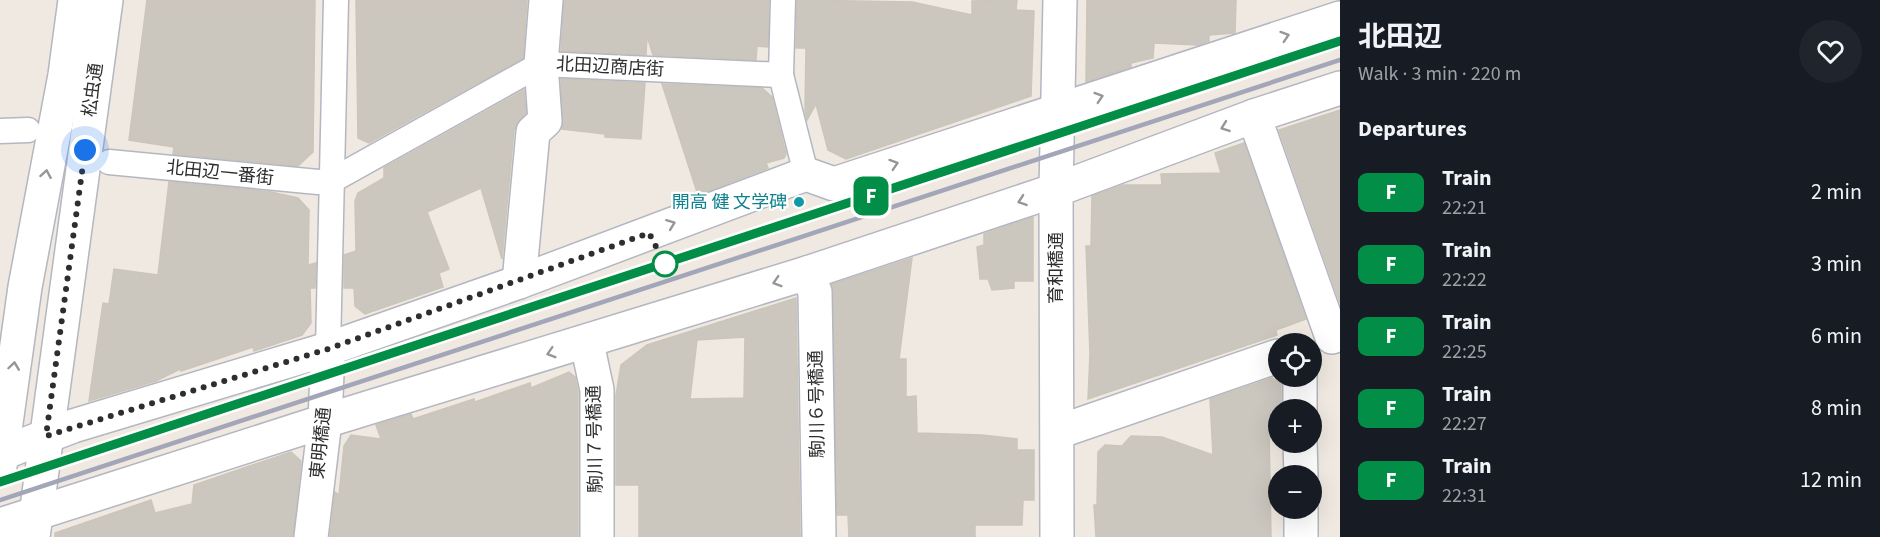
<!DOCTYPE html>
<meta charset="utf-8">
<style>
:root{--surface:#171b24;--page:#20242c;--text:#f1f3f6;--muted:#9ea1a6}
body{margin:0;font-family:"Source Sans 3","Noto Sans JP",sans-serif;background:var(--page);color:var(--text);height:100vh;display:flex;flex-direction:column;font-size:22px;white-space:nowrap}
*{box-sizing:border-box;margin:0}
p{font-size:20px;color:var(--muted)}
.icon{flex:none;width:33px;height:33px;fill:none;stroke:currentColor;stroke-width:2;stroke-linecap:round;stroke-linejoin:round}
.map{position:relative;flex:1;overflow:hidden}
.details{display:flex;flex-direction:column;background:var(--surface);width:540px}
.details>*{flex:none}
.badge{padding:0 12px;border-radius:9px;font-size:21px;line-height:39px}
.controls{position:absolute;left:1268px;top:333px;display:grid;gap:12px}
.controls a{display:grid;place-items:center;width:54px;height:54px;border-radius:50%;background:var(--surface);box-shadow:0 6px 24px #0002;font-size:30px}
.you{position:absolute;width:30px;height:30px;margin:-15px;border:4px solid #fff;border-radius:50%;background:#1a73e8;box-shadow:0 0 0 9px #1a73e833}
.map>.badge{position:absolute;translate:-50% -50%;box-shadow:0 0 0 3px #fff}
h2{padding:0 18px;font-size:22px;line-height:54px}
.round{display:grid;place-items:center;flex:none;width:63px;height:63px;border-radius:32px;background:var(--page)}
.overview{display:flex;align-items:center;justify-content:space-between;height:102px;padding:0 18px}
h1{font-size:28px;font-weight:700;line-height:45px}
ul{padding:0;list-style:none}
li{display:flex;align-items:center;gap:18px;height:72px;padding:0 18px}
li div{flex:1}
li b{display:block;font-size:22px}
li em{font-style:normal}
li .badge{min-width:66px;font-weight:700;text-align:center}
main{display:flex;flex:1;min-height:0}
.map>svg:first-child{display:block}
.building{fill:#cbc7bf;stroke:#cbc5ba;stroke-width:1.5;fill-rule:evenodd}
.lines{fill:none;stroke-linecap:round;stroke-linejoin:round}
.pedestrian-casing{stroke:#b4b7c1;stroke-width:27}
.minor-casing{stroke:#b4b7c1;stroke-width:36}
.tertiary-casing{stroke:#b4b7c1;stroke-width:36}
.pedestrian{stroke:#fff;stroke-width:24}
.minor{stroke:#fff;stroke-width:33}
.tertiary{stroke:#fff;stroke-width:33}
.rail{stroke:#a3a6b8;stroke-width:4.5}
.oneway{stroke:#969696}
.line-casing{stroke:#fff;stroke-width:14}
.line{stroke:#028e46;stroke-width:9}
.walk{stroke:#2e2e2e;stroke-width:6;stroke-dasharray:0 10.8}
.culture-dot{fill:#0f9aa8;stroke:#fff;stroke-width:2}
.stop-dot{fill:#fff;stroke:#028e46;stroke-width:3}
.labels{text-anchor:middle;dominant-baseline:central;stroke-width:4.5;stroke-linejoin:round;paint-order:stroke}
.street-label{font-size:18px;fill:#2e2e2e;stroke:#fff}
.culture-label{font-size:18px;fill:#0d838f;stroke:#fff;text-anchor:end}
</style>
<main>
<div class="map">
<svg width="1340" height="537" viewBox="0 0 1340 537">
<rect width="100%" height="100%" fill="#efe9e1"/>
<g class="building">
<polygon points="147,0 315,0 313,152 298,166 173,154 174,147 129,140"/>
<polygon points="356,0 527,0 523,58 369,143 358,138"/>
<polygon points="564,0 769,0 768,47 757,46 756,60 653,55 647,36 646,55 561,51"/>
<polygon points="797,0 912,2 972,15 972,1 1017,0 1016,10 1034,11 1031,96 846,159 828,150 816,104 807,120 805,110 806,48 796,48"/>
<polygon points="1087,0 1236,0 1235,33 1209,35 1209,41 1198,45 1154,43 1153,58 1131,63 1131,67 1086,82"/>
<polygon points="561,79 645,83 641,139 605,137 605,134 562,129"/>
<polygon points="662,84 762,88 772,97 786,154 784,158 766,163 768,168 698,195"/>
<polygon points="524,90 526,113 514,130 502,259 481,188 427,212 449,269 439,273 443,287 365,314 355,306 354,288 344,288 344,255 356,251 355,201 358,193 384,178 384,168"/>
<polygon points="1340,110 1340,303 1279,130"/>
<polygon points="1244,143 1306,319 1276,330 1277,335 1088,399 1090,354 1086,246 1091,246 1092,196 1123,185 1162,185 1161,174 1221,173 1215,153"/>
<polygon points="169,182 271,192 298,198 309,210 308,265 316,263 315,288 310,288 311,323 302,335 254,351 253,347 181,371 180,369 156,381 89,401 103,303 109,304 114,269 158,275"/>
<polygon points="1033,217 1033,281 1014,281 1014,288 992,290 988,279 980,279 977,247 984,245 984,234"/>
<polygon points="912,258 899,359 906,359 906,397 916,396 917,433 982,435 1017,439 1017,450 1034,450 1034,500 1023,500 1022,525 975,525 975,537 849,537 848,515 837,515 832,284"/>
<path d="M796,298L800,537H639V485H616V395L621,365L647,345ZM745,337L744,398L690,399L697,340Z"/>
<polygon points="569,372 575,377 578,392 578,537 330,537 335,492 339,495 344,446 351,435 381,439 376,425 411,414 413,419 474,399 475,402 530,383 531,388"/>
<polygon points="1272,378 1281,384 1281,410 1278,410 1278,430 1269,430 1271,537 1096,537 1094,505 1097,505 1098,452 1105,445 1122,446 1131,436 1162,437 1213,455 1210,399"/>
<polygon points="291,452 301,461 293,537 55,537 55,533 151,500 155,513 192,504 194,485"/>
</g>
<g class="lines">
<g class="pedestrian-casing">
<g id="pedestrian">
<polyline points="783,0 781,75 806,174"/>
<polyline points="0,131 28,130"/>
<polyline points="109,162 318,182 331,181 541,64 781,75"/>
<polyline points="328,349 336,0"/>
</g>
</g>
<g class="minor-casing">
<g id="minor">
<polyline points="1254,116 1332,337"/>
<polyline points="807,273 815,292 819,537"/>
<polyline points="519,282 533,132 545,121 541,64 546,0"/>
<polyline points="587,343 597,390 597,537"/>
<polyline points="1300,376 1300,410"/>
<polyline points="1058,432 1278,356"/>
<polyline points="1300,442 1301,476"/>
<polyline points="0,454 73,426 328,349 519,282 806,174 834,184 1340,18"/>
<polyline points="1301,508 1301,537"/>
<polyline points="0,525 325,421 807,273 1056,190 1254,116 1340,88"/>
</g>
</g>
<g class="tertiary-casing">
<g id="tertiary">
<polyline points="0,466 25,287 65,75 75,0"/>
<polyline points="33,537 106,0"/>
<polyline points="311,537 325,421 328,349"/>
<polyline points="1057,537 1056,190 1060,0"/>
</g>
</g>
<use href="#pedestrian" class="pedestrian"/>
<use href="#minor" class="minor"/>
<use href="#tertiary" class="tertiary"/>
<g class="rail">
<polyline points="0,481 1340,41"/>
<polyline points="0,500 1340,60"/>
</g>
</g>
<defs><path id="oneway-chevron" d="M-2-3.5L2.5 0L-2 3.5" fill="none" stroke-width="1.6" stroke-linecap="round" stroke-linejoin="round" transform="scale(1.5)"/></defs>
<g class="oneway">
<use href="#oneway-chevron" transform="translate(1285 36) rotate(-18)"/>
<use href="#oneway-chevron" transform="translate(1099 97) rotate(-18)"/>
<use href="#oneway-chevron" transform="translate(1225 127) rotate(160)"/>
<use href="#oneway-chevron" transform="translate(894 164) rotate(-18)"/>
<use href="#oneway-chevron" transform="translate(46 174) rotate(-80)"/>
<use href="#oneway-chevron" transform="translate(1022 201) rotate(161)"/>
<use href="#oneway-chevron" transform="translate(671 224) rotate(-21)"/>
<use href="#oneway-chevron" transform="translate(777 282) rotate(162)"/>
<use href="#oneway-chevron" transform="translate(551 353) rotate(163)"/>
<use href="#oneway-chevron" transform="translate(14 366) rotate(-82)"/>
</g>
<g class="lines">
<g class="line-casing">
<polyline id="line" points="0,482 1340,41"/>
</g>
<use href="#line" class="line"/>
<polyline class="walk" points="85,150 46,436 328,349 649,233 665,264"/>
</g>
<circle class="culture-dot" cx="799" cy="202" r="6"/>
<circle class="stop-dot" cx="665" cy="264" r="12"/>
<g class="labels">
<g class="street-label">
<text transform="translate(610 67) rotate(3)">北田辺商店街</text>
<text transform="translate(93 90) rotate(-82)">松虫通</text>
<text transform="translate(220 173) rotate(6)">北田辺一番街</text>
<text transform="translate(1056 268) rotate(-90)">育和橋通</text>
<text transform="translate(817 404) rotate(-91)">駒川６号橋通</text>
<text transform="translate(595 439) rotate(-91)">駒川７号橋通</text>
<text transform="translate(321 443) rotate(-84)">東明橋通</text>
</g>
<g class="culture-label">
<text x="787" y="202">開高 健 文学碑</text>
</g>
</g>
</svg>
<div class="controls">
<a><svg class="icon" aria-label="locate" viewBox="0 0 24 24"><circle cx="12" cy="12" r="6"/><path d="M12 2v4M12 18v4M2 12h4M18 12h4"/></svg></a>
<a>+</a>
<a>−</a>
</div>
<div class="you" style="left:85px;top:150px"></div>
<b class="badge" style="left:871px;top:196px;background:#028e46;color:#fff">F</b>
</div>
<section class="details">
<div class="overview"><div><h1>北田辺</h1><p>Walk · 3 min · 220 m</p></div><a class="round"><svg class="icon" aria-label="heart" viewBox="0 0 24 24"><path d="M12 20l-8-8c-3-5 5-10 8-4 3-6 11-1 8 4z"/></svg></a></div>
<h2>Departures</h2>
<ul>
<li><span class="badge" style="background:#028e46;color:#fff">F</span><div><b>Train</b><p>22:21</p></div><em>2 min</em></li>
<li><span class="badge" style="background:#028e46;color:#fff">F</span><div><b>Train</b><p>22:22</p></div><em>3 min</em></li>
<li><span class="badge" style="background:#028e46;color:#fff">F</span><div><b>Train</b><p>22:25</p></div><em>6 min</em></li>
<li><span class="badge" style="background:#028e46;color:#fff">F</span><div><b>Train</b><p>22:27</p></div><em>8 min</em></li>
<li><span class="badge" style="background:#028e46;color:#fff">F</span><div><b>Train</b><p>22:31</p></div><em>12 min</em></li>
</ul>
</section>
</main>
